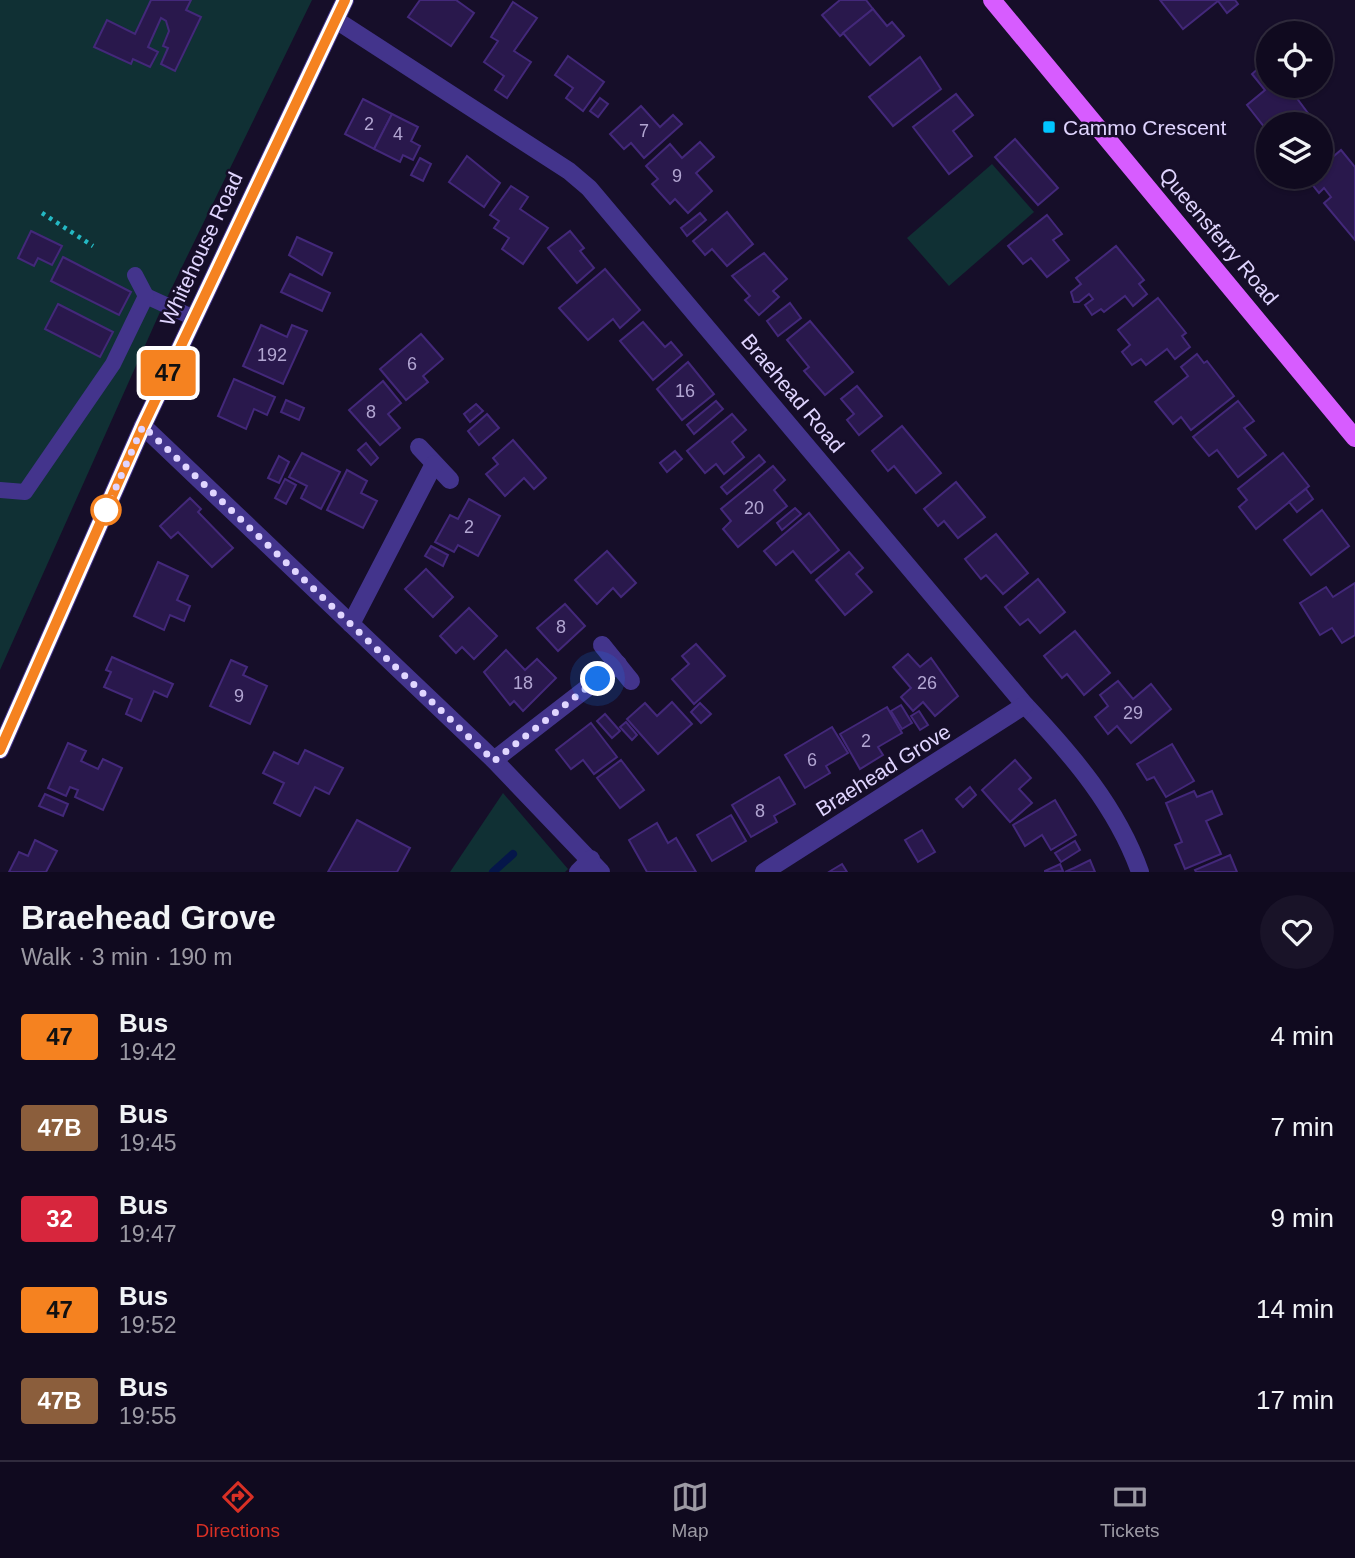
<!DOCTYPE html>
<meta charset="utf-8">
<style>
:root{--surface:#100a1f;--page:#191328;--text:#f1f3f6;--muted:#9c9aa4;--line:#302b3d;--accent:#d93025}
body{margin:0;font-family:Arial,sans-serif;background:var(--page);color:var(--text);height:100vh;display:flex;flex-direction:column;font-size:26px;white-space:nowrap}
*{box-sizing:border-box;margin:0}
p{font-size:23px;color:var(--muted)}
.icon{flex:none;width:38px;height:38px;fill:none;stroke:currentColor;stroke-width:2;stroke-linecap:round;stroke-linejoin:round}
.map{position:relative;height:872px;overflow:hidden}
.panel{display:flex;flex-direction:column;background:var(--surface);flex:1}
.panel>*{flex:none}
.badge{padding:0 14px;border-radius:5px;font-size:24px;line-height:46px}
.controls{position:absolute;left:1256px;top:21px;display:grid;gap:14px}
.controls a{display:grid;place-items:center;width:77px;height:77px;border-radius:50%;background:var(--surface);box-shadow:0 2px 5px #0004,0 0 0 2px var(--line);font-size:35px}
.you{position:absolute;width:35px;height:35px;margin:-18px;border:5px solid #fff;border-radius:50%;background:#1a73e8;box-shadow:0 0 0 10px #1a73e833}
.map>.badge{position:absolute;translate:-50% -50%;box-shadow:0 0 0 4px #fff}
.round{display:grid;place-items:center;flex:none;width:74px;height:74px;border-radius:37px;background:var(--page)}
.overview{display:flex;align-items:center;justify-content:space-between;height:119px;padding:0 21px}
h1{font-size:33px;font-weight:600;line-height:52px}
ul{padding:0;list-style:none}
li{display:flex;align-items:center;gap:21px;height:91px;padding:0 21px}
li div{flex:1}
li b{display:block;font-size:26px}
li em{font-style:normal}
li .badge{min-width:77px;font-weight:700;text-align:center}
.tabs{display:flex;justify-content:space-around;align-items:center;height:98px;border-top:2px solid var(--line);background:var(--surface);font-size:19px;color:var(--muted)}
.tabs a{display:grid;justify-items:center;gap:4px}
.tabs .active{color:var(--accent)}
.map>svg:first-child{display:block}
.green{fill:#103034}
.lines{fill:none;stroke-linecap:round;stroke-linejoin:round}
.stream{stroke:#05164a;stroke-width:8}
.building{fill:#29184c;stroke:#43287a;stroke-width:2}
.path{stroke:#24b9c4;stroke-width:4.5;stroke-dasharray:3.5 5;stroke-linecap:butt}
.service{stroke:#43348c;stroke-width:16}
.minor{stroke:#43348c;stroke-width:18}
.tertiary{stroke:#43348c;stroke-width:18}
.primary{stroke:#d75cff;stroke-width:18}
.line-casing{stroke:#fff;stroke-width:16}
.line{stroke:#f58220;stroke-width:10}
.walk{stroke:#e0d5ff;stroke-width:7;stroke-dasharray:0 12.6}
.poi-dot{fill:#01c5ff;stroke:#160e29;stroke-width:2.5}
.stop-dot{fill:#fff;stroke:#f58220;stroke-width:3.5}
.labels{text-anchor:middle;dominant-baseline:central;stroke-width:5;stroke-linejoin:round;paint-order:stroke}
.number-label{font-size:18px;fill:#b2a6d2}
.poi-label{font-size:21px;fill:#e0d5ff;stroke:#160e29;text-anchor:start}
.street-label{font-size:21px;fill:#e0d5ff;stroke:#160e29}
</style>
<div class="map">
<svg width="1355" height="872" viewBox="0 0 1355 872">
<rect width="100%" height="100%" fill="#160e29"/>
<g class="green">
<polygon points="0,0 312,0 160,312 0,670"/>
<polygon points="992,164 1034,212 949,286 907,238"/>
<polygon points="503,793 568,869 565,872 450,872"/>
</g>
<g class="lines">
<polyline class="stream" points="493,872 513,854"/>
</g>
<g class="building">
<polygon points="151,0 191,0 186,10 201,17 175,71 161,64 168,48 163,46 169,31 166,21 161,18 148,47 158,52 150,67 133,59 131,64 94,47 107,20 135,34"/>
<polygon points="420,0 456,0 474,13 451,46 408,17"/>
<polygon points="840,0 866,0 873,9 840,36 822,15"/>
<polygon points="1160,0 1235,0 1238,4 1227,13 1218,1 1183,29"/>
<polygon points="513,2 537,18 514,51 531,62 507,98 495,90 504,76 484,62 498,41 491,37"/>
<polygon points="873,9 887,26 892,22 904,36 870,65 843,33"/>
<polygon points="568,56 604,82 583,111 566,98 573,88 555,75"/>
<polygon points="920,57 941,89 893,126 869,97"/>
<polygon points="1268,60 1269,86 1302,86 1293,93 1316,124 1269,124 1269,133 1247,105 1265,90 1252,74"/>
<polygon points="956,94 973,115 953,131 972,156 949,174 913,127"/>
<polygon points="600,98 608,104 598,117 590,111"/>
<polygon points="363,99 392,114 374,149 345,134"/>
<polygon points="641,106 660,127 673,115 682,124 644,158 631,143 624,149 610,134"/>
<polygon points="392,114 418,127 411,141 420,146 413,160 403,155 400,162 374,149"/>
<polygon points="1015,139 1058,188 1038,205 995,157"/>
<polygon points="700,142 714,157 696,173 712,191 688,213 675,199 670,204 652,184 658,179 646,166 670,144 682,158"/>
<polygon points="1341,150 1355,167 1355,240 1324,203 1331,197 1324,188 1319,193 1307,178 1321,177 1321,167"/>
<polygon points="467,156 500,183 484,207 449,182"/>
<polygon points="420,158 431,164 423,181 411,175"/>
<polygon points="511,186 528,197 520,209 548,228 523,264 502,249 509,238 494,228 499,221 490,215"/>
<polygon points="727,212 753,244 727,266 712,249 705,255 693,241"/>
<polygon points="700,213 706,220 687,236 681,228"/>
<polygon points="1047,215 1062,234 1053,240 1069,260 1047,277 1031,258 1023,264 1008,246"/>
<polygon points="31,231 62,246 52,265 38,258 34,266 18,258"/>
<polygon points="570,231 584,248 580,251 594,268 577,283 548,248"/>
<polygon points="297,237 332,253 322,275 289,255"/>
<polygon points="1116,246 1144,280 1139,284 1147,294 1133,306 1125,296 1104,312 1101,309 1092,315 1085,305 1093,299 1089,294 1079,302 1074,302 1071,292 1081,284 1076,278"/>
<polygon points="764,253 787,279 773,291 779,297 759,315 745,300 750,296 732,276"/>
<polygon points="63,257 131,292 119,315 51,281"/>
<polygon points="605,269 640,310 620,328 613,319 588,340 559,308"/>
<polygon points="290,274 330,293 322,311 281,292"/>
<polygon points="1158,298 1186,333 1182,336 1190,347 1175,359 1167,349 1146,365 1141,359 1132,365 1122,352 1130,345 1118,330"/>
<polygon points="790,303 801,318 778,336 767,321"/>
<polygon points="58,304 113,332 100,357 45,329"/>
<polygon points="810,321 853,372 825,395 804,371 809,367 787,340"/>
<polygon points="643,322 665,347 671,342 682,355 653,380 620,341"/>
<polygon points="261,325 287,337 292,325 307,331 283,384 243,366"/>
<polygon points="421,334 443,359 423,376 428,382 406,400 380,369"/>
<polygon points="1197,354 1204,363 1207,361 1234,396 1191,430 1181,417 1173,424 1155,402 1188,376 1181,367"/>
<polygon points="688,362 714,394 682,420 657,389"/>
<polygon points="234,379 275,397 267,415 254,409 246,429 218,416"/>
<polygon points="383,381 401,403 388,414 400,428 380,445 349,410"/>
<polygon points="857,386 882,416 859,435 847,420 854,414 841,399"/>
<polygon points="286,400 304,408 299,420 281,412"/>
<polygon points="716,401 723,409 694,434 687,425"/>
<polygon points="1238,401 1254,421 1244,428 1266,455 1238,477 1217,450 1209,456 1193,437"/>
<polygon points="476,404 483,411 470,422 464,414"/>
<polygon points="487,414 499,428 479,445 468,431"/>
<polygon points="732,414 746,430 732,442 744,457 724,474 716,464 705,473 687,451"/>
<polygon points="902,426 941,473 916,493 894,466 888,471 872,451"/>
<polygon points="513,440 546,478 534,489 524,478 505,496 486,474 498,464 493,458"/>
<polygon points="366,443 378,458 371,465 358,450"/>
<polygon points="675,451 682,459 667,472 660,463"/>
<polygon points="302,453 340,472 321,509 301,498 307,486 289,477"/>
<polygon points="1283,453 1309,486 1256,529 1239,507 1247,500 1238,489"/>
<polygon points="759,455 765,462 727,494 721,487"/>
<polygon points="279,456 289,462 279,483 268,478"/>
<polygon points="773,466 785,480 774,490 787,506 738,547 723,529 731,521 721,509"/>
<polygon points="347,470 367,481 361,493 377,501 363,528 327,510"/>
<polygon points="285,479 296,485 286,504 275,498"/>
<polygon points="956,482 985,517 958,538 944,521 938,526 924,509"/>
<polygon points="1306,489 1313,499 1297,512 1289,502"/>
<polygon points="190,498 201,509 198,512 233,548 212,567 178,532 171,538 160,526"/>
<polygon points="469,499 500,516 478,556 458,545 454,552 435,542 450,515 458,519"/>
<polygon points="795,508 801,514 782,530 777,523"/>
<polygon points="1322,510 1349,546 1311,575 1284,540"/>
<polygon points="809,513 839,550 811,573 793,551 776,565 764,551"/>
<polygon points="996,534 1028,573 1003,594 986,575 981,579 965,559"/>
<polygon points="431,546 448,555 443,566 425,556"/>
<polygon points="607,551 636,583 621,597 613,588 597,604 575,580"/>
<polygon points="849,552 863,568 856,574 872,592 845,615 816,580"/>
<polygon points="158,562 188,576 177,600 190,606 184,621 170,615 164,630 134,616"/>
<polygon points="426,569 453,597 433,617 405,589"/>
<polygon points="1038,579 1065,612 1040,633 1028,619 1020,625 1005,607"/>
<polygon points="1355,583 1355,635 1342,643 1332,628 1320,635 1300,603 1326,587 1333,597"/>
<polygon points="565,604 585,626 558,651 537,628"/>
<polygon points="469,608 497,636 474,659 462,647 456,653 440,636"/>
<polygon points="1075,631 1110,673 1084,695 1067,674 1062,678 1044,656"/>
<polygon points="696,644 725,676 694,704 672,679 689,664 682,656"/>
<polygon points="506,650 525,670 537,659 556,678 523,711 514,701 510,705 484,672"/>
<polygon points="908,654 920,667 931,658 958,696 935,716 923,702 913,711 901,697 911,688 893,667"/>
<polygon points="112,657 173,684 167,697 154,691 141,721 126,714 132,699 104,687 111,672 106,670"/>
<polygon points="231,660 247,667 243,675 267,686 250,724 210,706"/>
<polygon points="1118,681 1133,699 1151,684 1171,709 1131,743 1117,726 1108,734 1095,717 1108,706 1100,695"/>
<polygon points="672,702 692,724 658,754 627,719 645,703 657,716"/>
<polygon points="700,703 711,714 701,723 691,712"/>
<polygon points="901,705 912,723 902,729 891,711"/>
<polygon points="887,707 902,733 878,747 883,755 860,769 840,734"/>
<polygon points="919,711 928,725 920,730 911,716"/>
<polygon points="605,714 620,731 612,738 597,721"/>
<polygon points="626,722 637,735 632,740 620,727"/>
<polygon points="591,723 617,757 594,774 583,760 571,769 556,750"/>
<polygon points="832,727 848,753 826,766 830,773 805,788 785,755"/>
<polygon points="68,743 86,751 81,761 98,769 103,759 122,768 103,810 75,797 78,790 70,787 66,796 48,788"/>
<polygon points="1172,744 1194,781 1166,797 1154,777 1147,780 1137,764"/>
<polygon points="305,750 343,768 329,794 315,787 300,816 274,803 284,783 263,773 274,752 298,764"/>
<polygon points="621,760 644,790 620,808 597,778"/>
<polygon points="1015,760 1031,778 1019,789 1032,803 1010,822 982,790"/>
<polygon points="779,777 795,804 774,816 777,822 751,837 732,805"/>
<polygon points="970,787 976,795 963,807 956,799"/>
<polygon points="1194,791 1197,797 1212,791 1222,814 1206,821 1221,854 1185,869 1175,845 1182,842 1166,803"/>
<polygon points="45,794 68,804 63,816 39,806"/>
<polygon points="1055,800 1076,835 1051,850 1042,835 1025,846 1013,825"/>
<polygon points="731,815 746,841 712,861 697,835"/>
<polygon points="357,820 410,848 397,872 328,872"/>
<polygon points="657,823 668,843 676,838 696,872 647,872 629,840"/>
<polygon points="922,830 935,852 918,862 905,840"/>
<polygon points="35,840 57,851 46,872 9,872 19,852 28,856"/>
<polygon points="1075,841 1080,850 1061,862 1055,853"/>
<polygon points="1230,855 1237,872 1196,872 1195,870"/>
<polygon points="1090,860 1095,872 1065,872 1074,868"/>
<polygon points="842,864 847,872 829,872 832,870"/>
<polygon points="1060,864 1063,871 1045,872 1045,871"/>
</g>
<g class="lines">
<polyline class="path" points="42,213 93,246"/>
<g class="service">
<polyline points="146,296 194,318"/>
<polyline points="0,490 25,492 113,364 146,296 135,275"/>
</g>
<g class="minor">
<path d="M336,20L569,171L589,188L1025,705C1072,755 1117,807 1140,872"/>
<polyline points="143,426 494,760 601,872"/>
<polyline points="419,447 450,480"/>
<polyline points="351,624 434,464"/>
<polyline points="602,645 631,681"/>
<polyline points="494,760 618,664"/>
<polyline points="578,872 591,859"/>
<polyline points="764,872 1025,705"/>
</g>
<polyline class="tertiary" points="0,750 143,426 345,0"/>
<polyline class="primary" points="992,0 1355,438"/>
</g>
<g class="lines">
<g class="line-casing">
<polyline id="line" points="0,750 143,426 345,0"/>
</g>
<use href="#line" class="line"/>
<polyline class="walk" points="106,510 143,426 494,761 598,679"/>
</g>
<rect class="poi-dot" x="1042" y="120" width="14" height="14" rx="3.5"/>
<circle class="stop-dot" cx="106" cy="510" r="14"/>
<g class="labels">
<g class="number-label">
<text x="369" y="124">2</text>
<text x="644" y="131">7</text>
<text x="398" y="134">4</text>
<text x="677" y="176">9</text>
<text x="272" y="355">192</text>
<text x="412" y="364">6</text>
<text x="685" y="391">16</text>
<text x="371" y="412">8</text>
<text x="754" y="508">20</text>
<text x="469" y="527">2</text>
<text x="561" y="627">8</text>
<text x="523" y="683">18</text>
<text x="927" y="683">26</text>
<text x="239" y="696">9</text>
<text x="1133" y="713">29</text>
<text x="866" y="741">2</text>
<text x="812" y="760">6</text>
<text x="760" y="811">8</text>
</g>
<g class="poi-label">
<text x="1063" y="127">Cammo Crescent</text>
</g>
<g class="street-label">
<text transform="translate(1219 236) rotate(50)">Queensferry Road</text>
<text transform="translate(201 249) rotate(-65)">Whitehouse Road</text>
<text transform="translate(793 393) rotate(50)">Braehead Road</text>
<text transform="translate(883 770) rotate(-32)">Braehead Grove</text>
</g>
</g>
</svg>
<div class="controls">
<a><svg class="icon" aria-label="locate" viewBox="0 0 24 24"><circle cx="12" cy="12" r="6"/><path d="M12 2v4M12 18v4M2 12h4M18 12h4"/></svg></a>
<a><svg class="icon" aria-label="layers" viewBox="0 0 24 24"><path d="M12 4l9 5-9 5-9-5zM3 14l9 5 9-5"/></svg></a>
</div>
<div class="you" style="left:598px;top:679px"></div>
<b class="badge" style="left:168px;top:373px;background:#f58220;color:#111">47</b>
</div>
<section class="panel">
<div class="overview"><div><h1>Braehead Grove</h1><p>Walk · 3 min · 190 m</p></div><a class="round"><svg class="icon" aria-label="heart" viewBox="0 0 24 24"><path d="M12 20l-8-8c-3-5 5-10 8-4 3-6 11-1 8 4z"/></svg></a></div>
<ul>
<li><span class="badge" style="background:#f58220;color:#111">47</span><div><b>Bus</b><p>19:42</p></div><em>4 min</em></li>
<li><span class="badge" style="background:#8b5e3c;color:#fff">47B</span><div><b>Bus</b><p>19:45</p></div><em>7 min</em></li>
<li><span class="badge" style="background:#d7263d;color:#fff">32</span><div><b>Bus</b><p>19:47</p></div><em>9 min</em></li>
<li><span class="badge" style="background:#f58220;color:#111">47</span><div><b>Bus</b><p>19:52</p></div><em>14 min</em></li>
<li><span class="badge" style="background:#8b5e3c;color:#fff">47B</span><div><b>Bus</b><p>19:55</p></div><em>17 min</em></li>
</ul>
</section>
<nav class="tabs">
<a class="active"><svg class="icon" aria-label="directions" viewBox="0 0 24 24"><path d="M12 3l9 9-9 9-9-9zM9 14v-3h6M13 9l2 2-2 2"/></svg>Directions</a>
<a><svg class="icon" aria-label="map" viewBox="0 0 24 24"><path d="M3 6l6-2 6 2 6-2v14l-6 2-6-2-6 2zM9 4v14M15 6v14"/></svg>Map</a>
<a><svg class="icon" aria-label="tickets" viewBox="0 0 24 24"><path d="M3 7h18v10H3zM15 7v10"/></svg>Tickets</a>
</nav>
